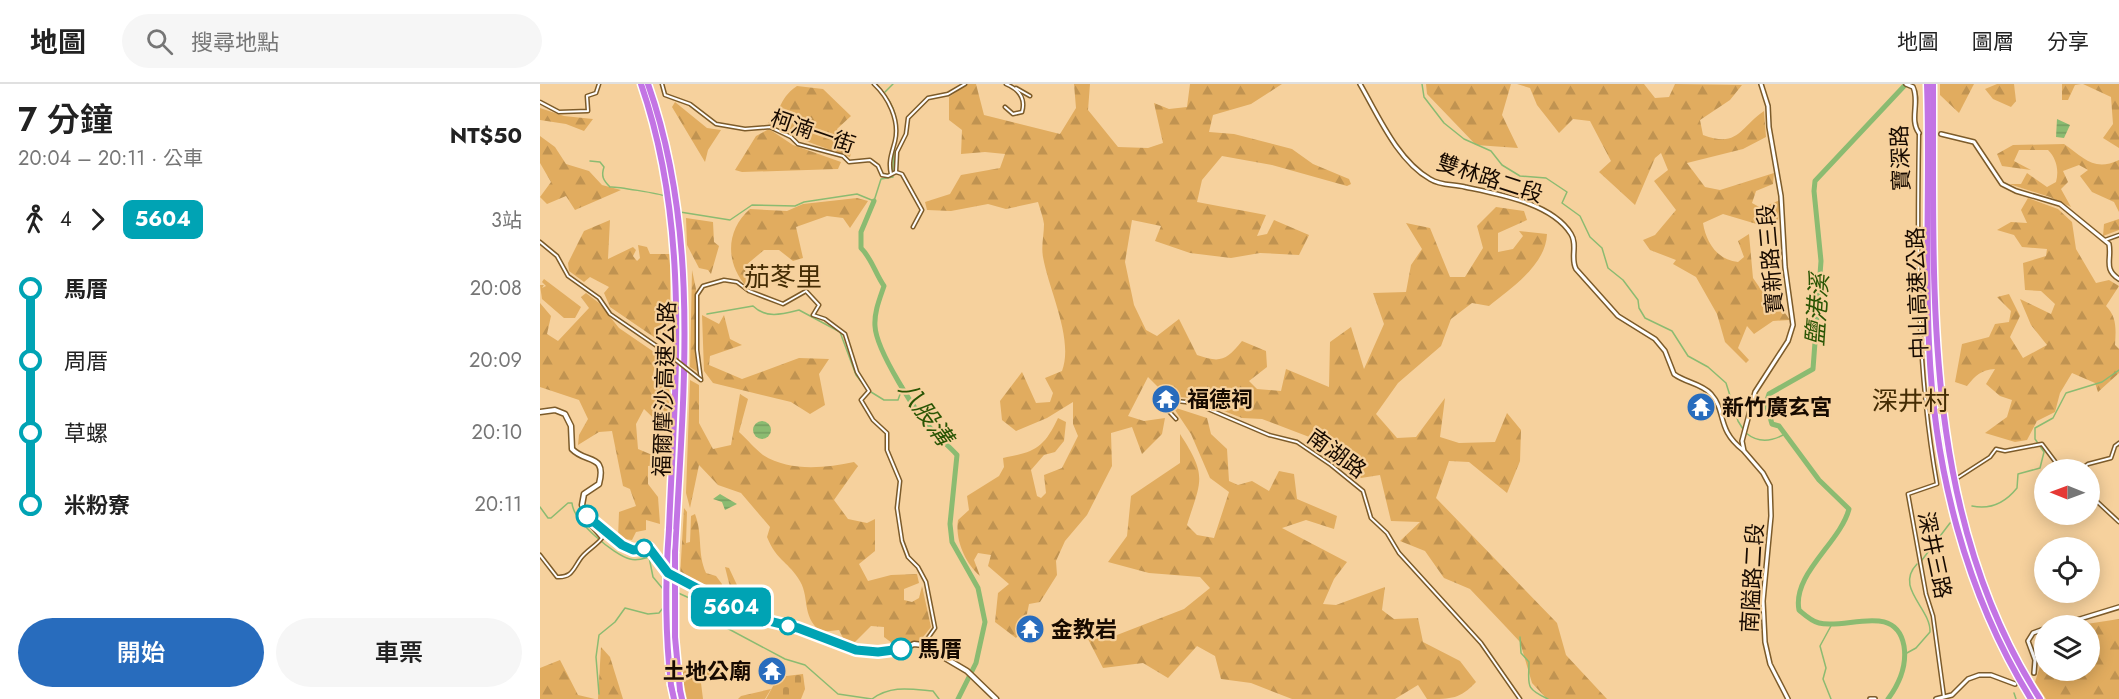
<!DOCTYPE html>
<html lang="zh-TW">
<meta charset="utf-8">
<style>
:root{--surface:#fff;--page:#f6f6f6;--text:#222;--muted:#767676;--line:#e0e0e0;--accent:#286cbd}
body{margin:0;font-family:Jost,"Noto Sans TC",sans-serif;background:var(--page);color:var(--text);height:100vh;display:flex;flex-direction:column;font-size:22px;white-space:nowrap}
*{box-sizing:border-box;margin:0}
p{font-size:20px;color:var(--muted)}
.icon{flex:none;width:33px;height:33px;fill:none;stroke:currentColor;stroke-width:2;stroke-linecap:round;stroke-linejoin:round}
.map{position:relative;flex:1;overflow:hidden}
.drawer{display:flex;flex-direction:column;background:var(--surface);width:540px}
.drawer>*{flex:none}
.badge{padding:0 12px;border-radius:9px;font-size:21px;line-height:39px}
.needle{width:39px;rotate:271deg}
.tools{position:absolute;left:1494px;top:375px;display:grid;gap:12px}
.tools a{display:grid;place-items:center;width:66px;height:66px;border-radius:50%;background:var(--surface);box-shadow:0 3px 15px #0003;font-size:30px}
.map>.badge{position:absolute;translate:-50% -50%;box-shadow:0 0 0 3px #fff}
.legs{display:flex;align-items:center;gap:9px;height:66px;padding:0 18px;font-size:20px}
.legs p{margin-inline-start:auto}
.head{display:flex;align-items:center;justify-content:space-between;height:102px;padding:0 18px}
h1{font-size:33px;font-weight:600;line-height:45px}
.primary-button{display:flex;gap:12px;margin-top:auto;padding:12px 18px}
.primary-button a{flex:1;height:69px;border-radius:36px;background:var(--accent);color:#fff;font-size:24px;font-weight:600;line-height:69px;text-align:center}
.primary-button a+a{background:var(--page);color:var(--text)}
ul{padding:0 18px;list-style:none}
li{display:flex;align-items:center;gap:21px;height:72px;font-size:22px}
li i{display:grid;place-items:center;width:9px;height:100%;margin:0 8px;background:currentColor}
li i::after{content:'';width:15px;height:15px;margin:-8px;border:4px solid;border-radius:50%;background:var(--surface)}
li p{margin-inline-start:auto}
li:first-child i{background:linear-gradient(#0000 50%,currentColor 0)}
li:last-child i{background:linear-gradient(currentColor 50%,#0000 0)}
header{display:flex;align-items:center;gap:36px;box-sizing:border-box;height:84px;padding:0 30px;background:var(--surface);border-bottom:2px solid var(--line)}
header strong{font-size:28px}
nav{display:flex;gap:33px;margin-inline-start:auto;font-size:21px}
.search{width:420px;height:54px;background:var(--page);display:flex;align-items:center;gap:15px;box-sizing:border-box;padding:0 21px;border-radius:33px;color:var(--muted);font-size:22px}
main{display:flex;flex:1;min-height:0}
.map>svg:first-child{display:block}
.grass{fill:#e1ac5f}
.forest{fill:url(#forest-firs)}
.cemetery{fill:url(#cemetery-stones)}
.water{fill:url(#water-rules)}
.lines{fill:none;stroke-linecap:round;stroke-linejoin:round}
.stream{stroke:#8bbb71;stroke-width:1.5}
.river{stroke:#8bbb71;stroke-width:5}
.minor-casing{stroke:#7c5b2a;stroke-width:5}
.tertiary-casing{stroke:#7c5b2a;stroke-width:6}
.secondary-casing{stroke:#7c5b2a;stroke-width:7}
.motorway-casing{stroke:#fff;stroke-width:9}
.minor{stroke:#fff;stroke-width:2}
.tertiary{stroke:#fff;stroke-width:3}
.secondary{stroke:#fff;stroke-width:4}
.motorway{stroke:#c374e4;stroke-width:6}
.minor-bridge-casing{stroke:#7c5b2a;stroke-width:5;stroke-linecap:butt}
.motorway-bridge-casing{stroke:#fff;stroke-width:9;stroke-linecap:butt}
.minor-bridge{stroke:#fff;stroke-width:2}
.motorway-bridge{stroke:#c374e4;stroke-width:6}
.line-1-casing{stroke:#fff;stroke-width:14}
.line-1{stroke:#00a3b4;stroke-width:9}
.stop-1-dot{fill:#fff;stroke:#00a3b4;stroke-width:3}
.labels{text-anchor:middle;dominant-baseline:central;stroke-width:4.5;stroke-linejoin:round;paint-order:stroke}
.street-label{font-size:22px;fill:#170a00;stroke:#f6d19d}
.poi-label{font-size:22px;font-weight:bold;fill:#170a00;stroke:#f6d19d;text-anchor:start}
.stop-label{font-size:22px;font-weight:bold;fill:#170a00;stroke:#f6d19d;text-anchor:start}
.water-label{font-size:24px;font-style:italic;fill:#295504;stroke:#f6d19d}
.quarter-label{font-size:26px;fill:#442c04;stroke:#f6d19d}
</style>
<header>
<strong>地圖</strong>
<div class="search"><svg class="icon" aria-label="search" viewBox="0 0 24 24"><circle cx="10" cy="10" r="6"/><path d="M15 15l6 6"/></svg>搜尋地點</div>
<nav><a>地圖</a><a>圖層</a><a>分享</a></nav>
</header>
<main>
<section class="drawer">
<div class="head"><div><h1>7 分鐘</h1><p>20:04 – 20:11 · 公車</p></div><b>NT$50</b></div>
<div class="legs"><svg class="icon" aria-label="walk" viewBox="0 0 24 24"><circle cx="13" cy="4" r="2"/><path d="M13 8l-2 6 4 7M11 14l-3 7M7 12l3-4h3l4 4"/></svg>4<svg class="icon" aria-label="forward" viewBox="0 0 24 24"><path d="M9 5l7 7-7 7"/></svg><b class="badge" style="background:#00a3b4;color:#fff">5604</b><p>3站</p></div>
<ul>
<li><i style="color:#00a3b4"></i><b>馬厝</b><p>20:08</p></li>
<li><i style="color:#00a3b4"></i><span>周厝</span><p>20:09</p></li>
<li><i style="color:#00a3b4"></i><span>草螺</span><p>20:10</p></li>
<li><i style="color:#00a3b4"></i><b>米粉寮</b><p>20:11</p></li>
</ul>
<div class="primary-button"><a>開始</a><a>車票</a></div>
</section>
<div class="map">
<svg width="1579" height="615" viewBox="0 0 1579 615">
<defs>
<pattern id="forest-firs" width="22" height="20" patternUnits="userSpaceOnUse" patternTransform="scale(1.5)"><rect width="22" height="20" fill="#e1ac5f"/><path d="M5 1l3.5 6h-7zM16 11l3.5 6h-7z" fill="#c09351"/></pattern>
<pattern id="cemetery-stones" width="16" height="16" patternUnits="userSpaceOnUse" patternTransform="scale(1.5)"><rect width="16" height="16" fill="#e1ac5f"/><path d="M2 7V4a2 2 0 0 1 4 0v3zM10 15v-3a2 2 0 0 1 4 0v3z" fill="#c09351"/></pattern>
<pattern id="water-rules" width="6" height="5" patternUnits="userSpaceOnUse" patternTransform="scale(1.5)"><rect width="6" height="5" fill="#8bbb71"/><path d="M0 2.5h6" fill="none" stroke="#779f60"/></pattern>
</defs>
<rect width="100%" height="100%" fill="#f6d19d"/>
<polygon class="grass" points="4,195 41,223 35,234 24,234 2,215 0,201 4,201 2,204 6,202 2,198"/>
<g class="forest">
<path d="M428,0H436L444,31L520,50L536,24L534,0H550L548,26L578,63L608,64L623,59L614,19L629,25L647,23L650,0H742L711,20L673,31L669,48L694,50L752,65L773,80L809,95L811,100L807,102L732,81L682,72L662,96L657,118L726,131L717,152L727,150L734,136L769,151L759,171L720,169L691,174L650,169L615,157L621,142L592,136L585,178L594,221L606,246L617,252L639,235L657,271C680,279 686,277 702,257L726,267L727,283L709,297L717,305L741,307L746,285L789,303L790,258L811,243L824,285L844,240L833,209L866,208L871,181L882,165L866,139L890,144L910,193H925L943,164L937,142L956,123L984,127L987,136L958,149V168L973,165L983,152L979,147L1007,150C1006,181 971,204 949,222L932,219L911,235L901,262L858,299L836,330L857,354L876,353L905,314L900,353L919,359L955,358L967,329L981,346L980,377L967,409L929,378L909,377L896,414L1017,539L1026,571L1067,615H1007L992,599L980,558L966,543L930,505L904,494L885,467L860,457L880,438L851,437L840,391L821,394L785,359L722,335L702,334L650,314L627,312L608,293L588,332L604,337L625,334L622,350L602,370L592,343L571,349L572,382L547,431L525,457L516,477L517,491L500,518L489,520L484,545L476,554L455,538L458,509L469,500L448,482L451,471L438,469L434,476L440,492C425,479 415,456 418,436L429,426L427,412L459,392L464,383L463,374C495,368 504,364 518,334L526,338L524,357L515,368L504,371L491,386L497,412L501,414L506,409L504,391L522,384L538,352L533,340V318L507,334L476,347L462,336L460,317L482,288L496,319L510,318L513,309L505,294L522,287C534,255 509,207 503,173C501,162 504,151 504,140C503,133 500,125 498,118L466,125L448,120L411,127L387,126L385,118L410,110L421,91L460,84L465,70L445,68L421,70L422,46L409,36V13Z"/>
<polygon points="886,0 971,0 962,31 978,64 936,61 887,10"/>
<path d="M977,0H1104L1115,14L1129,13L1135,0L1202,1L1190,16L1160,36L1163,51C1199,64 1199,44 1224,27L1226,53L1203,65L1147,79L1165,103L1180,106L1234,89L1233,100L1216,107L1212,119L1221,124L1240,116L1238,138L1220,141L1183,130L1163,139C1166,158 1177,176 1198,178L1204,173L1198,157L1209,150L1213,194L1222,207L1234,214L1250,236L1233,237L1214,250L1207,242L1198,264L1209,276L1206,279L1185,258L1177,230L1156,193L1133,180L1136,176L1110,166L1103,156L1115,151L1136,126L1114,97L1128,86L1121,69L1115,74L1095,121L1059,88L1071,77L1050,37L1033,35L1019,49L997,21L990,4Z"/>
<polygon points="1400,0 1434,0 1419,29 1400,11"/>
<polygon points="1457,0 1474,0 1476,17 1471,23 1453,15 1445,5"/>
<polygon points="1522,0 1541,0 1535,1 1528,16 1522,16"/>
<polygon points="1543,0 1579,0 1579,64 1563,54 1573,40 1571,13"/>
<path d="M257,2L283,5L311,32L297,45L303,59L311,69L310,73L263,56L264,50L275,47L271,38L262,39L257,47L228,39C241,32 237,15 257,2Z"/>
<polygon points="135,18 167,44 181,46 168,66 165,78 132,23"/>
<polygon points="0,24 24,32 53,35 44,47 26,40 0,36"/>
<polygon points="229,45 253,61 301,78 298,85 202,88 195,86 216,52"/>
<polygon points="0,52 15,63 26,80 49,87 62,101 81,106 35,126 26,112 7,120 0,113 11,98 0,79"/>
<path d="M1524,60C1544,74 1554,88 1579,76V128L1574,118L1552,108L1540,92L1548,86L1539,81L1523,87L1528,98L1521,105L1531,123L1510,113L1469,100H1481L1487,89L1507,103L1516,98C1519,87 1517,75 1508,66H1479L1474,77L1491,86L1462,82L1457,70L1473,61Z"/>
<path d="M317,114L328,117L310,144L303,134L287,132L256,143L263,174L253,177L239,166H224L205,182L206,202C185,178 186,146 210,125L247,127L263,120Z"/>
<path d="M1488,114L1518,125L1532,138L1536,165L1556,199L1569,196L1579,202L1566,222C1577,233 1576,245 1575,261L1579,265V289L1558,308L1555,299L1532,289L1520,309L1515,328L1497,337L1487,356L1475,358L1445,349L1467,333L1472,316L1460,312L1446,300L1455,285C1441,286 1436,291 1427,302L1415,298L1422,260L1449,253L1455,240L1469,238L1471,227L1457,213L1469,210L1480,232L1470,253L1483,274L1507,261L1491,241L1480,215L1511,230L1515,220L1501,207L1485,206L1483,179L1506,172L1507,165L1482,163L1474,151L1457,146L1471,138L1487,139L1481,126Z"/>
<polygon points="146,134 173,138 174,158 179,162 171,190 168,186 159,184 147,161"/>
<polygon points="1579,135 1579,146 1563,152 1564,140"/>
<polygon points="70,136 68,175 93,163 96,166 93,172 97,177 100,174 98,161 107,163 110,170 130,170 130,234 124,260 70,223 64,209 69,203 50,193 44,198 29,187 28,179 44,147"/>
<polygon points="152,186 156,205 156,279 158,288 150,283"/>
<polygon points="46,209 59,219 79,244 117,270 113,291 126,287 130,312 128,348 104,325 96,340 98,365 117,373 125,353 127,387 123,387 122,381 108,382 108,400 118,413 120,440 106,436 106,446 96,448 92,456 78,454 79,428 96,422 90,405 83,402 72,347 59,348 38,361 39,351 48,335 39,316 0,303 0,219 11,232 7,250 18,257 49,224 41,213"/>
<polygon points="162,231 179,240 184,231 190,255 202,261 170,272 169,281 202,295 259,274 289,275 279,290 285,321 270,330 251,318 173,299 164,287"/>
<path d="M150,296L159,301V339L173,365L191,361L200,310L208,315L199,348C207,355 215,365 223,371C250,388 285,384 314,378L318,382L294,416L308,435L327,439L335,435V467L319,480L328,497L351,491L377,490L379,499L364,505V516L372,518L379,514L382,502L391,543L380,557L352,559L344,553V543L331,542L314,559L303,554L299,546L281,548C260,531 271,512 258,494C246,476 237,477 227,453L230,443L201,409L178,401L159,381L150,424L146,409Z"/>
<path d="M633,323L667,334L671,350L687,365L689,397L698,401L712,397L729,407L739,387L754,390L757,415L797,432L794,445L766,436L742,444L807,478L794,495L783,520L796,521L845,503L842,526L854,535L878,534L883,558L920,577L936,598C920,615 912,615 887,615L878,601L855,615H752L711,599L681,595L675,572L657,562L628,594L603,579L563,584L548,555L577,551L644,525L670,504L660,493L609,489L568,478L587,452L591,412L640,379V350C668,393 661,396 647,441L657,451L674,454L689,408L670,394L651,350Z"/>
<path d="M144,424L147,428L146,459L150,458L151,432L155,430C163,451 157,469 166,489L176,492L182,500L181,514L140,493Z"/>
<polygon points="185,483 189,484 204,516 212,523 211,529 194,519"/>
<polygon points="1579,535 1579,615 1506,615 1495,598 1502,576 1496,556 1504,553 1504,586 1550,586 1550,542 1540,541"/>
<polygon points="61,563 70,573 83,615 58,615"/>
<polygon points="20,576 38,611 55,615 0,615 0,584"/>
<polygon points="141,586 173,588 172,593 161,599 163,615 147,615"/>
<polygon points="231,605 225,615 198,615 201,612"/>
</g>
<polygon class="cemetery" points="263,590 265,605 261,615 226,615 238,593"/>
<g class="water">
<polygon points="1517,35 1530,41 1524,54 1516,53"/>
<circle cx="222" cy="346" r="9"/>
<polygon points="180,410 197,420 185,426 182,418 173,415"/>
</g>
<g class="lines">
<g class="stream">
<polyline points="882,0 884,13 904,39 924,55 951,67 962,81 980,92 1006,94 1027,108 1022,119 1040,132 1050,153 1062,164 1068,184 1083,196 1098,216 1099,224 1105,234 1132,247 1148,272 1168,283 1186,299 1198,337 1203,345"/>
<polyline points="345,8 353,0"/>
<path d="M50,77L60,78L64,83C61,92 63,96 70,103C74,102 121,110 125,112"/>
<path d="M140,128L190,136L212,121L255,122L264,118L317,110L334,117L341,95L353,93C351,52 370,35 336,0"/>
<path d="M167,230L213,222C226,235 243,230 259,226L300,248L316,291L327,305"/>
<polyline points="331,308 344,316 358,316 363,302"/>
<path d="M1206,349C1218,359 1230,358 1243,351"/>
<path d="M1432,422C1451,426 1465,419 1477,404L1478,390L1500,384L1504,368L1495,355V344L1513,334L1526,309L1562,298L1579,286"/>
<path d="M0,423L8,434H11L28,419H32C33,437 74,471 90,475C97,477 102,475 109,473L113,493L123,505"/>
<polyline points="1382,476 1410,439"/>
<path d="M136,508L165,521L170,535L245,575L265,581L298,610L332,615C351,601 370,605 393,607L399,615"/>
<polyline points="129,512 130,506"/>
<path d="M980,553L981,569L989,578C989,601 984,604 1008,615"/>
<path d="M1365,570L1376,564L1390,548C1391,524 1354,504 1377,480"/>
<polyline points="1474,609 1476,615"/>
<polyline points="59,610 56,573 59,551 75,538 85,524 108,530 119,529 123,524"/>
<polyline points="1291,615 1283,595 1286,584 1280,562 1292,540"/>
</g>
<g class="river">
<path d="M334,117L321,148V164C332,175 335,189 344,202C340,214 334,228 335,242C336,266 377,331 394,348C401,356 410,363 417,371L410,440L412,458L438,504L445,538L436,579L418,615"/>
<path d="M1348,615C1359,600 1367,581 1364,562C1356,518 1306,546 1279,539C1271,537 1265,531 1259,526C1252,490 1300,459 1309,425L1279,396L1239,342L1232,340L1226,319L1229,310L1273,285L1281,177L1274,107L1275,97L1366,0"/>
</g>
<g class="minor-casing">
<g id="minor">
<polyline points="122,0 125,11 150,20 176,40 205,45 230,43 251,53 258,60 303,72 309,78 330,76 338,82 342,91 348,92 356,88 362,90 382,126 373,143"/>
<path d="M334,0C348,13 360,36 355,57C352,69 348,77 351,90"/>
<polyline points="476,4 490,12"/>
<polyline points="0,18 19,28 48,27 47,12 56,9 59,0"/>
<path d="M465,23L473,30L482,28C486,14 478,5 466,0"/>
<path d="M1379,49C1377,167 1376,283 1397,400L1368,410L1386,510L1393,532L1404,613"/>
<polyline points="356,88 357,68 366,50 368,34 388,14 408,10 425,0"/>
<polyline points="1565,156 1579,151"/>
<polyline points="0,158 17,172 28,192 59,214 70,230 127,269"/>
<polyline points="161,296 157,266 157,211 163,202 184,196 197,198 209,207 243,220 266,207 279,221 273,231 285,235 305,250 317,288 329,307 321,316 333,336 347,349 347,366 360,397 357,424 362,457 368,473 378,483 386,498 395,544 383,561"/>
<polyline points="636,335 625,323 625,319 637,317 654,319 729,351 757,358 791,381 823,407 831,434 847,449 859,469 941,559 980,615"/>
<polyline points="1540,386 1548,380 1571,374 1575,362 1579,359"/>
<polyline points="1419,393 1450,373 1456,365 1465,367 1502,360 1517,380 1527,386"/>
<polyline points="1550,411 1579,438"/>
<path d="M0,471L17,493C32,494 33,485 41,474C47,466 56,462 62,454L50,440V435"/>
</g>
</g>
<g class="tertiary-casing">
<g id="tertiary">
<path d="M820,0C838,31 857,76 890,95C901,102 913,100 925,103C958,110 1012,119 1031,150C1038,161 1030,174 1036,185L1078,232L1115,255L1125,267L1134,290C1146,299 1161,299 1171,310C1187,328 1176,345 1203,366"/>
<polyline points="1221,0 1228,22 1229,43 1241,112 1245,183 1253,241 1248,257 1215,308 1202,357 1204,367 1223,389 1230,402 1231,432 1223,517 1225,558 1230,580 1248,615"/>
<path d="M1366,0L1373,3C1380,17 1369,36 1379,49"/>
<path d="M1401,50L1434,58L1462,100L1476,107L1520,120L1569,160C1572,175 1563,185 1579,195"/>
<polyline points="1517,542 1579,523"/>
<polyline points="1494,589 1495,576 1488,557 1493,549 1504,545"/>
<polyline points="1330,615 1335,615"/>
<polyline points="1396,615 1412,611 1428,595 1439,591 1451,591 1475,600"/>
</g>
</g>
<g class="secondary-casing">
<path id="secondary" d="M0,328L15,326L25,330L31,342L32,365C46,380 67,369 59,400L44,410L42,421C48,437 73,461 90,465C96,467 103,464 109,464L128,489L212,533L258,544L327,568L363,565L374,560L383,561L427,587L456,615"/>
</g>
<g class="motorway-casing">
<g id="motorway">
<path d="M101,0C151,144 135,296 129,445"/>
<path d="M108,0C161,150 143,312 135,468"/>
<path d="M1387,0C1390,87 1385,173 1389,260C1394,383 1425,509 1491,615"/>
<path d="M1393,0C1394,210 1381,431 1500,615"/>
<polyline points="131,601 134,615"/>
<polyline points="140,606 142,615"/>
</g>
</g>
<use href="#minor" class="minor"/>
<use href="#tertiary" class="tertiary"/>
<use href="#secondary" class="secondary"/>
<use href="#motorway" class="motorway"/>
<g class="minor-bridge-casing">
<polyline id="minor-bridge" points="127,269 161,296"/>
</g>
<g class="motorway-bridge-casing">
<g id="motorway-bridge">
<path d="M129,445C125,498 125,548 131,601"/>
<polyline points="135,468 135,553 140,606"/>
</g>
</g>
<use href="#minor-bridge" class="minor-bridge"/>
<use href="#motorway-bridge" class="motorway-bridge"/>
</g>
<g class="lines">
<g class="line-1-casing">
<polyline id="line-1" points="47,432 82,461 93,466 109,464 128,489 212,533 258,544 316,566 338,568 361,565"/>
</g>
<use href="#line-1" class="line-1"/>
</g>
<defs>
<g id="temple-disc" transform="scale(1.5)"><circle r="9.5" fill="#286cbd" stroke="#f6d19d"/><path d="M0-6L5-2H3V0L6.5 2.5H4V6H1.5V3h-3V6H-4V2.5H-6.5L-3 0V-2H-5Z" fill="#fff"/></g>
</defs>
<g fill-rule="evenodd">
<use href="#temple-disc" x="626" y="315"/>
<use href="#temple-disc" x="1161" y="323"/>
<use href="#temple-disc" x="490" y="545"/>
<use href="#temple-disc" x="232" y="587"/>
</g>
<g class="stop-1-dot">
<circle cx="47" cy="432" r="10"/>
<circle cx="104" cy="464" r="8"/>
<circle cx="248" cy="542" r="8"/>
<circle cx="361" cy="565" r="10"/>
</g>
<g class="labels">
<g class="street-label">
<text transform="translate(273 47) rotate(19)">柯湳一街</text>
<text transform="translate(1360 74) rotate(-92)">寶深路</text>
<text transform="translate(950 94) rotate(18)">雙林路二段</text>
<text transform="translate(1230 175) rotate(-95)">寶新路三段</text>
<text transform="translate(1377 209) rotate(-92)">中山高速公路</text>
<text transform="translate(124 305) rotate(-88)">福爾摩沙高速公路</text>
<text transform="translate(797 369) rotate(36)">南湖路</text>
<text transform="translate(1395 471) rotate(78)">深井三路</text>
<text transform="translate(1212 494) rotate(-87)">南隘路二段</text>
</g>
<g class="poi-label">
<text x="647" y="315">福德祠</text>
<text x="1182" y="323">新竹廣玄宮</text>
<text x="511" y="545">金教岩</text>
<text x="211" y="587" text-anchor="end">土地公廟</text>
</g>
<g class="stop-label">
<text x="378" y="565">馬厝</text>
</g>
<g class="water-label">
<text transform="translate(1277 226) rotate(-86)">鹽港溪</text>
<text transform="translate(386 329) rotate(54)">八股溝</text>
</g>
<g class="quarter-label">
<text x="243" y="193">茄苳里</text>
<text x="1371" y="317">深井村</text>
</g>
</g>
</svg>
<div class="tools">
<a><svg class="needle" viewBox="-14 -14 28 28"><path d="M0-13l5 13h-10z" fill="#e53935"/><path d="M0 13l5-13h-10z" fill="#767676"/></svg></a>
<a><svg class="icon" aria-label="locate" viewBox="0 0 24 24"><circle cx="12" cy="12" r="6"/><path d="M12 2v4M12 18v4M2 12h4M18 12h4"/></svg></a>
<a><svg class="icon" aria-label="layers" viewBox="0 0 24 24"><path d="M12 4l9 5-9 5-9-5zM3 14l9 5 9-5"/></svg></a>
</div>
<b class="badge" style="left:191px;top:523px;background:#00a3b4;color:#fff">5604</b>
</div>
</main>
